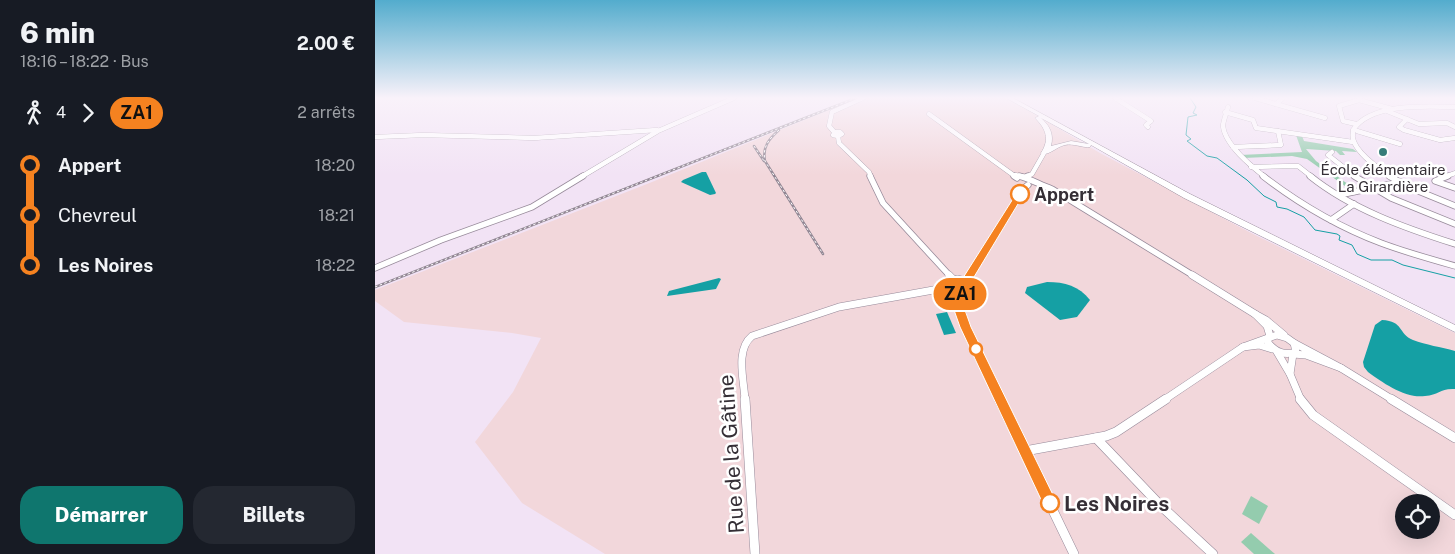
<!DOCTYPE html>
<html lang="fr">
<meta charset="utf-8">
<style>
:root{--surface:#171b24;--page:#242831;--text:#f1f3f6;--muted:#9ea1a6;--accent:#0f766e}
body{margin:0;font-family:"Public Sans",sans-serif;background:var(--page);color:var(--text);height:100vh;display:flex;flex-direction:column;font-size:19px;white-space:nowrap}
*{box-sizing:border-box;margin:0}
p{font-size:16px;color:var(--muted)}
.icon{flex:none;width:28px;height:28px;fill:none;stroke:currentColor;stroke-width:2;stroke-linecap:round;stroke-linejoin:round}
.map{position:relative;flex:1;overflow:hidden}
.drawer{display:flex;flex-direction:column;background:var(--surface);width:375px}
.drawer>*{flex:none}
.badge{padding:0 10px;border-radius:16px;font-size:18px;line-height:32px}
.tools{position:absolute;left:1020px;top:494px;display:grid;gap:10px}
.tools a{display:grid;place-items:center;width:45px;height:45px;border-radius:50%;background:var(--surface);box-shadow:0 5px 20px #0002;font-size:25px}
.map>.badge{position:absolute;translate:-50% -50%;box-shadow:0 0 0 2px #fff}
.legs{display:flex;align-items:center;gap:8px;height:55px;padding:0 20px;font-size:16px}
.legs p{margin-inline-start:auto}
.head{display:flex;align-items:center;justify-content:space-between;height:85px;padding:0 20px}
h1{font-size:28px;font-weight:800;line-height:38px}
.primary-button{display:flex;gap:10px;margin-top:auto;padding:10px 20px}
.primary-button a{flex:1;height:58px;border-radius:20px;background:var(--accent);color:#fff;font-size:20px;font-weight:800;line-height:58px;text-align:center}
.primary-button a+a{background:var(--page);color:var(--text)}
ul{padding:0 20px;list-style:none}
li{display:flex;align-items:center;gap:18px;height:50px;font-size:19px}
li i{display:grid;place-items:center;width:8px;height:100%;margin:0 6px;background:currentColor}
li i::after{content:'';width:12px;height:12px;margin:-6px;border:4px solid;border-radius:50%;background:var(--surface)}
li p{margin-inline-start:auto}
li:first-child i{background:linear-gradient(#0000 50%,currentColor 0)}
li:last-child i{background:linear-gradient(currentColor 50%,#0000 0)}
main{display:flex;flex:1;min-height:0}
.map>svg:first-child{display:block}
.commercial{fill:#f2d7db;fill-rule:evenodd}
.green{fill:#94ccae}
.water{fill:#15a0a4}
.lines{fill:none;stroke-linecap:round;stroke-linejoin:round}
.stream{stroke:#15a0a4;stroke-width:1}
.minor-far3-casing{stroke:#978a9a;stroke-width:5}
.minor-far2-casing{stroke:#978a9a;stroke-width:7}
.minor-far1-casing{stroke:#978a9a;stroke-width:8}
.minor-casing{stroke:#978a9a;stroke-width:10}
.highway-casing{stroke:#978a9a;stroke-width:1}
.minor-far3{stroke:#fff;stroke-width:4.5}
.minor-far2{stroke:#fff;stroke-width:5.5}
.minor-far1{stroke:#fff;stroke-width:7}
.minor{stroke:#fff;stroke-width:9}
.highway{fill:#fff;fill-rule:evenodd}
.rail-casing{stroke:#918693;stroke-width:2.5}
.rail{stroke:#fff;stroke-width:1;stroke-dasharray:2.5;stroke-linecap:butt}
.line-1{fill:#f58220;stroke:#fff}
.poi-dot{fill:#377e7a;stroke:#fff;stroke-width:2}
.stop-1-dot{fill:#fff;stroke:#f58220;stroke-width:2.5}
.labels{text-anchor:middle;dominant-baseline:central;stroke-width:5;stroke-linejoin:round;paint-order:stroke}
.far-poi-label{font-size:15px;fill:#352f36;stroke:#fff}
.stop-label{font-size:18px;font-weight:bold;fill:#352f36;stroke:#fff;text-anchor:start}
.near-street-label{font-size:21px;fill:#352f36;stroke:#fff}
.near-stop-label{font-size:21px;font-weight:bold;fill:#352f36;stroke:#fff;text-anchor:start}
</style>
<main>
<section class="drawer">
<div class="head"><div><h1>6 min</h1><p>18:16 – 18:22 · Bus</p></div><b>2.00 €</b></div>
<div class="legs"><svg class="icon" aria-label="walk" viewBox="0 0 24 24"><circle cx="13" cy="4" r="2"/><path d="M13 8l-2 6 4 7M11 14l-3 7M7 12l3-4h3l4 4"/></svg>4<svg class="icon" aria-label="forward" viewBox="0 0 24 24"><path d="M9 5l7 7-7 7"/></svg><b class="badge" style="background:#f58220;color:#111">ZA1</b><p>2 arrêts</p></div>
<ul>
<li><i style="color:#f58220"></i><b>Appert</b><p>18:20</p></li>
<li><i style="color:#f58220"></i><span>Chevreul</span><p>18:21</p></li>
<li><i style="color:#f58220"></i><b>Les Noires</b><p>18:22</p></li>
</ul>
<div class="primary-button"><a>Démarrer</a><a>Billets</a></div>
</section>
<div class="map">
<svg width="1080" height="554" viewBox="0 0 1080 554">
<rect width="100%" height="100%" fill="#f2e3f5"/>
<path class="commercial" d="M484,98H632L725,153L878,234L1080,333V554H230L147,503L100,442L138,392L166,338L137,333L29,322L0,301V290L272,184ZM1029,502H1056V530H1029Z"/>
<g class="green">
<polygon points="921,135 927,136 929,141 978,149 982,152 967,151 970,155 965,155 961,151 931,149 941,161 981,190 977,191 932,159 917,156 868,158 865,155 927,152"/>
<polygon points="876,496 893,506 884,524 867,514"/>
<polygon points="876,533 900,554 879,554 866,542"/>
</g>
<g class="water">
<polygon points="327,172 331,172 341,193 340,194 335,195 306,182 308,180"/>
<polygon points="344,278 346,279 341,289 292,296 294,291"/>
<path d="M672,282C690,282 704,286 715,300L702,317L685,320L650,293L652,287Z"/>
<polygon points="572,312 581,333 569,335 561,314"/>
<path d="M1007,320C1029,321 1023,334 1038,340C1051,345 1066,347 1080,351V389C1065,388 1064,395 1050,396C1031,399 1008,383 993,372L989,367L988,362L1000,325Z"/>
</g>
<g class="lines">
<polyline class="stream" points="815,98 821,107 818,113 822,115 813,117 811,135 816,139 812,141 832,156 842,158 872,180 889,196 901,202 902,207 912,209 929,217 940,230 962,234 965,236 964,240 977,245 982,254 996,260 1017,260 1028,265 1080,278"/>
<g class="minor-far3-casing">
<g id="minor-far3">
<polyline points="740,98 776,121 771,125 773,127"/>
<polyline points="880,98 950,118"/>
<polyline points="901,104 908,98"/>
<path d="M853,107C852,112 848,121 848,126C850,145 876,166 890,177"/>
<polyline points="1012,111 1044,124 1072,123 1080,127"/>
<polyline points="850,112 878,120 881,128 978,142"/>
<polyline points="554,114 641,177"/>
<polyline points="1032,119 1024,127 1029,130 1065,140 1080,138"/>
<polyline points="981,124 968,121 964,106 984,100 1017,109"/>
<path d="M978,130C995,103 1051,106 1080,107"/>
<polyline points="982,131 1025,144"/>
<polygon points="461,132 465,132 467,134 463,136 458,135"/>
<path d="M978,132C974,149 1004,169 1016,177"/>
<polyline points="460,133 454,126 457,112 488,98"/>
<polyline points="463,136 464,143 494,172 496,177"/>
<polyline points="0,137 48,135 159,138 282,130"/>
<polyline points="858,147 906,145 903,131"/>
<polyline points="957,152 953,155 981,177"/>
<polyline points="876,167 923,166 937,177"/>
<polyline points="640,175 650,177"/>
<polyline points="206,177 283,131 359,98"/>
<polyline points="651,177 657,174 669,153"/>
<polyline points="1069,177 1080,173"/>
</g>
</g>
<g class="minor-far2-casing">
<g id="minor-far2">
<polyline points="495,176 508,203 575,276"/>
<polyline points="639,176 642,178"/>
<path d="M644,176C656,179 665,185 677,189L819,276"/>
<path d="M888,176C923,203 964,227 1006,243C1030,252 1055,259 1080,266"/>
<path d="M935,176C976,209 1030,228 1080,244"/>
<polyline points="979,176 1016,198 1080,224"/>
<polyline points="1014,176 1036,188 1080,206"/>
<polyline points="1073,176 1060,181 1080,188"/>
<polyline points="651,177 653,176"/>
<polyline points="964,195 1026,182"/>
<polyline points="956,220 979,204"/>
<polyline points="0,268 66,240 157,207 208,176"/>
<polyline points="595,276 648,189 653,185"/>
</g>
</g>
<g class="minor-far1-casing">
<g id="minor-far1">
<polyline points="574,275 579,280"/>
<polyline points="817,275 880,314"/>
<polygon points="582,279 591,281 594,288 585,292 576,289 575,283"/>
<polyline points="591,281 596,275"/>
<path d="M585,292C585,331 609,366 625,400"/>
<path d="M902,335L912,338L919,343L921,352C909,356 901,352 893,343V338Z"/>
<polyline points="895,336 892,326 880,314 891,320 909,335"/>
<polyline points="893,338 868,347 884,345 897,349"/>
<polyline points="902,352 915,374 918,354"/>
<polyline points="918,354 931,355 966,368 919,343"/>
<polyline points="966,368 1018,400"/>
<polyline points="915,374 926,400"/>
<path d="M370,400C369,380 360,350 377,336L464,307L575,287"/>
<polyline points="789,400 868,347"/>
</g>
</g>
<g class="minor-casing">
<g id="minor">
<polyline points="370,399 380,554"/>
<polyline points="624,399 699,554"/>
<polyline points="925,399 938,415 1080,515"/>
<polyline points="1016,399 1080,438"/>
<polyline points="721,438 785,505 838,554"/>
<polyline points="650,451 731,436 741,432 791,399"/>
</g>
</g>
<g class="highway-casing">
<path id="highway" d="M633,98H638L815,194L1080,325V332L809,198L716,145L715,147C707,148 699,143 690,145C681,147 675,155 667,154L666,153C675,139 671,129 660,118L664,116L633,99ZM666,118L714,144L696,141L676,146C679,134 675,126 666,118Z"/>
</g>
<use href="#minor-far3" class="minor-far3"/>
<use href="#minor-far2" class="minor-far2"/>
<use href="#minor-far1" class="minor-far1"/>
<use href="#minor" class="minor"/>
<use href="#highway" class="highway"/>
<g class="rail-casing">
<g id="rail">
<path d="M404,130C394,139 387,147 390,161L448,254"/>
<polyline points="379,146 389,161"/>
<polyline points="0,287 481,98"/>
</g>
</g>
<use href="#rail" class="rail"/>
</g>
<linearGradient id="sky" x2="0" y2="1"><stop stop-color="#53accd"/><stop offset="0.56" stop-color="#f9f2fa"/><stop offset="1" stop-color="#f9f2fa" stop-opacity="0"/></linearGradient>
<rect width="1080" height="175" fill="url(#sky)"/>
<polygon class="line-1" points="645,191 649,194 596,282 599,288 590,294 590,310 596,327 682,503 680,508 675,510 670,508 585,327 579,310 580,292 588,287 586,281 641,194"/>
<circle class="poi-dot" cx="1008" cy="152" r="5"/>
<g class="stop-1-dot">
<circle cx="645" cy="194" r="9"/>
<circle cx="601" cy="349" r="6"/>
<circle cx="675" cy="503" r="9"/>
</g>
<g class="labels">
<g class="far-poi-label">
<text x="1008" y="169">École élémentaire<tspan x="1008" dy="17">La Girardière</tspan></text>
</g>
<g class="stop-label">
<text x="659" y="194">Appert</text>
</g>
<g class="near-street-label">
<text transform="translate(356 454) rotate(-94)">Rue de la Gâtine</text>
</g>
<g class="near-stop-label">
<text x="689" y="503">Les Noires</text>
</g>
</g>
</svg>
<div class="tools">
<a><svg class="icon" aria-label="locate" viewBox="0 0 24 24"><circle cx="12" cy="12" r="6"/><path d="M12 2v4M12 18v4M2 12h4M18 12h4"/></svg></a>
</div>
<b class="badge" style="left:585px;top:294px;background:#f58220;color:#111">ZA1</b>
</div>
</main>
